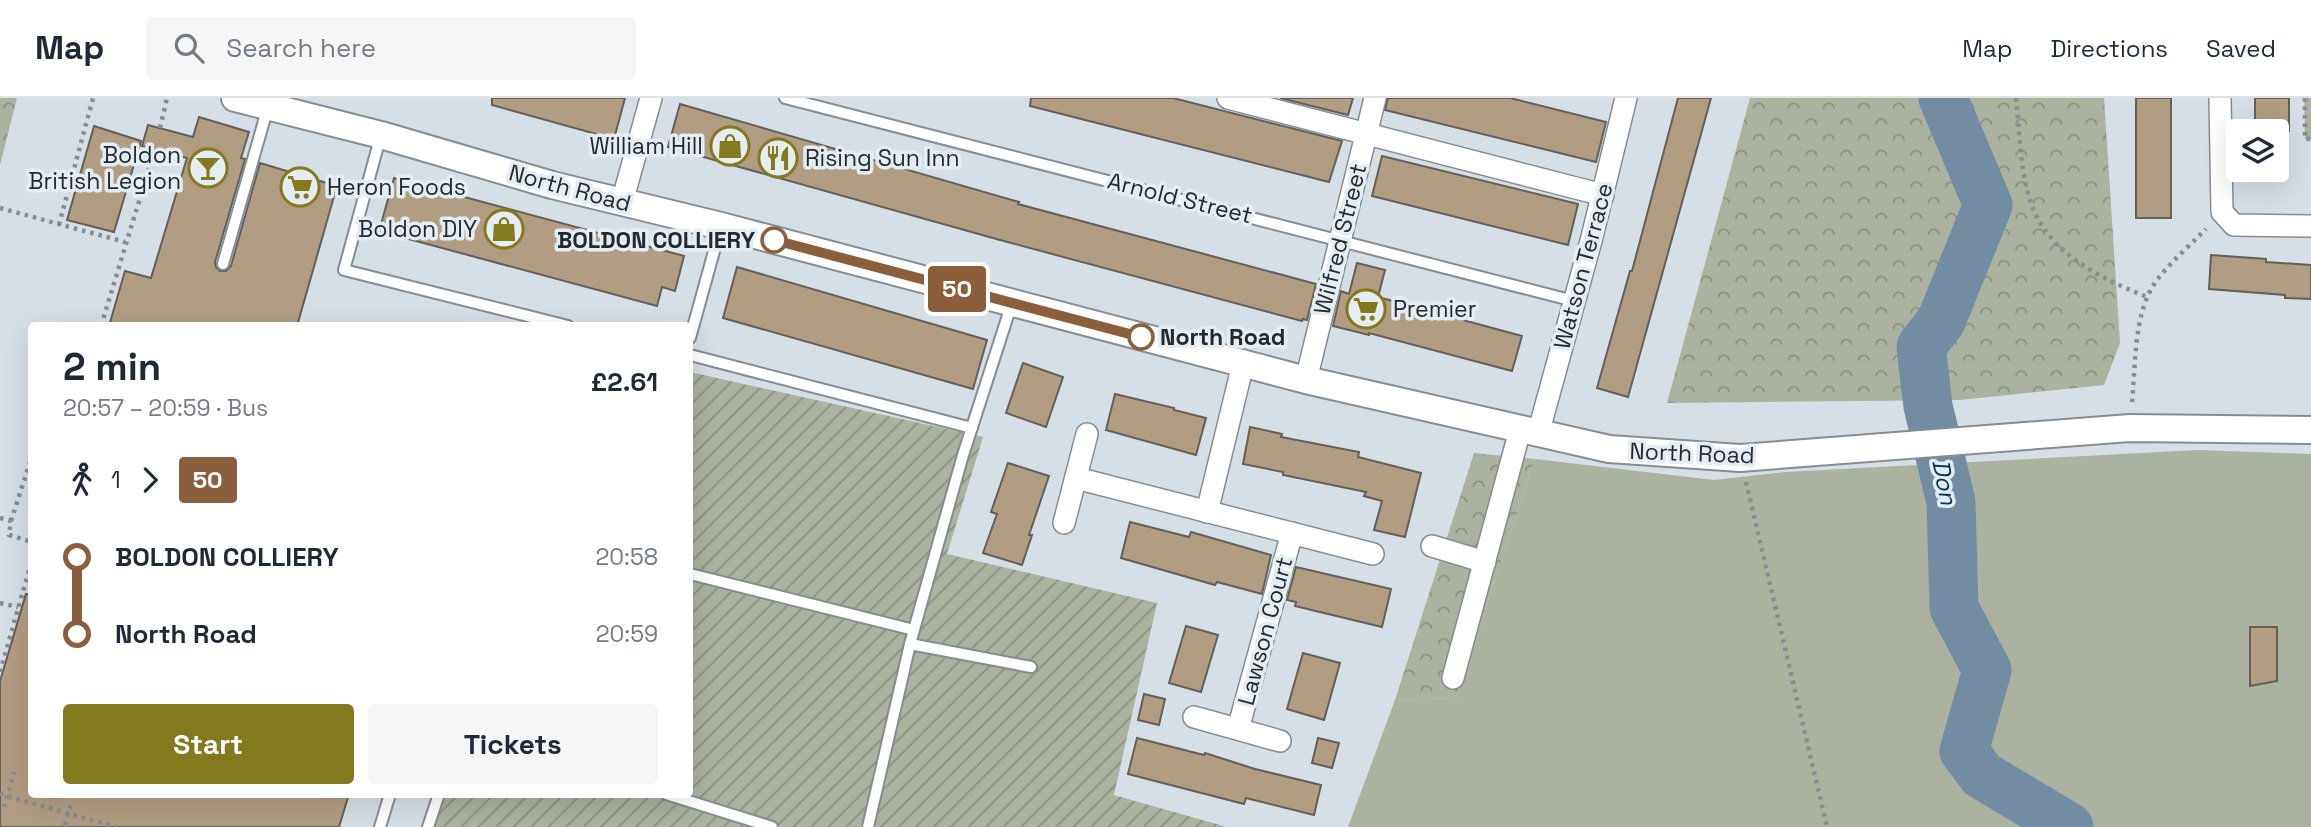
<!DOCTYPE html>
<meta charset="utf-8">
<style>
:root{--surface:#fff;--page:#f6f6f7;--text:#1f2937;--muted:#747a83;--line:#e0e1e3;--accent:#85791d}
body{margin:0;font-family:"Space Grotesk",sans-serif;background:var(--page);color:var(--text);height:100vh;display:flex;flex-direction:column;font-size:26px;white-space:nowrap}
*{box-sizing:border-box;margin:0}
p{font-size:23px;color:var(--muted)}
.icon{flex:none;width:38px;height:38px;fill:none;stroke:currentColor;stroke-width:2;stroke-linecap:round;stroke-linejoin:round}
.map{position:relative;flex:1;overflow:hidden}
.panel{position:absolute;left:28px;top:224px;width:665px;height:476px;display:flex;flex-direction:column;background:var(--surface);border-radius:7px;box-shadow:0 7px 28px #0002}
.panel>*{flex:none}
.badge{padding:0 14px;border-radius:5px;font-size:24px;line-height:46px}
.tools{position:absolute;left:2226px;top:21px;display:grid;gap:14px}
.tools a{display:grid;place-items:center;width:63px;height:63px;border-radius:7px;background:var(--surface);box-shadow:0 7px 28px #0002;font-size:35px}
.map>.badge{position:absolute;translate:-50% -50%;box-shadow:0 0 0 4px #fff}
.legs{display:flex;align-items:center;gap:10px;height:77px;padding:0 35px;font-size:23px}
.legs p{margin-inline-start:auto}
.head{display:flex;align-items:center;justify-content:space-between;height:119px;padding:0 35px}
h1{font-size:38px;font-weight:800;line-height:52px}
.primary-button{display:flex;gap:14px;margin-top:auto;padding:14px 35px}
.primary-button a{flex:1;height:80px;border-radius:7px;background:var(--accent);color:#fff;font-size:28px;font-weight:800;line-height:80px;text-align:center}
.primary-button a+a{background:var(--page);color:var(--text)}
ul{padding:0 35px;list-style:none}
li{display:flex;align-items:center;gap:24px;height:77px;font-size:26px}
li i{display:grid;place-items:center;width:10px;height:100%;margin:0 9px;background:currentColor}
li i::after{content:'';width:18px;height:18px;margin:-9px;border:5px solid;border-radius:50%;background:var(--surface)}
li p{margin-inline-start:auto}
li:first-child i{background:linear-gradient(#0000 50%,currentColor 0)}
li:last-child i{background:linear-gradient(currentColor 50%,#0000 0)}
header{display:flex;align-items:center;gap:42px;box-sizing:border-box;height:98px;padding:0 35px;background:var(--surface);border-bottom:2px solid var(--line)}
header strong{font-size:33px}
nav{display:flex;gap:38px;margin-inline-start:auto;font-size:24px}
.search{width:490px;height:63px;background:var(--page);display:flex;align-items:center;gap:18px;box-sizing:border-box;padding:0 24px;border-radius:7px;color:var(--muted);font-size:26px}
.map>svg:first-child{display:block}
.grass{fill:#abb29f}
.forest{fill:url(#forest-crowns)}
.garden{fill:url(#garden-furrows)}
.lines{fill:none;stroke-linecap:round;stroke-linejoin:round}
.river{stroke:#728da3;stroke-width:49}
.building{fill:#b19d82;stroke:#645f58;stroke-width:2}
.service-casing{stroke:#858d93;stroke-width:14}
.minor-casing{stroke:#858d93;stroke-width:24}
.tertiary-casing{stroke:#858d93;stroke-width:30}
.path{stroke:#878d92;stroke-width:4.5;stroke-dasharray:3.5 5;stroke-linecap:butt}
.service{stroke:#fff;stroke-width:10}
.minor{stroke:#fff;stroke-width:21}
.tertiary{stroke:#fff;stroke-width:26}
.path-bridge{stroke:#878d92;stroke-width:4.5;stroke-dasharray:3.5 5;stroke-linecap:butt}
.line-1-casing{stroke:#fff;stroke-width:16}
.line-1{stroke:#8b5e3c;stroke-width:10}
.stop-1-dot{fill:#fff;stroke:#8b5e3c;stroke-width:3.5}
.labels{text-anchor:middle;dominant-baseline:central;stroke-width:7;stroke-linejoin:round;paint-order:stroke}
.poi-label{font-size:23px;fill:#26292c;stroke:#e4edf4;text-anchor:end}
.street-label{font-size:23px;fill:#26292c;stroke:#e4edf4}
.stop-label{font-size:23px;font-weight:bold;fill:#26292c;stroke:#e4edf4;text-anchor:end}
.water-label{font-size:24px;font-style:italic;fill:#023655;stroke:#e4edf4}
</style>
<header>
<strong>Map</strong>
<div class="search"><svg class="icon" aria-label="search" viewBox="0 0 24 24"><circle cx="10" cy="10" r="6"/><path d="M15 15l6 6"/></svg>Search here</div>
<nav><a>Map</a><a>Directions</a><a>Saved</a></nav>
</header>
<div class="map">
<svg width="2311" height="729" viewBox="0 0 2311 729">
<defs>
<pattern id="forest-crowns" width="20" height="18" patternUnits="userSpaceOnUse" patternTransform="scale(1.75)"><rect width="20" height="18" fill="#abb29f"/><path d="M2 6a3 3 0 1 1 6 0M12 15a3 3 0 1 1 6 0" fill="none" stroke="#8b9182"/></pattern>
<pattern id="garden-furrows" width="10" height="10" patternUnits="userSpaceOnUse" patternTransform="scale(1.75)"><rect width="10" height="10" fill="#abb29f"/><path d="M-1 1l2-2M0 10L10 0M9 11l2-2" fill="none" stroke="#8b9182"/></pattern>
</defs>
<rect width="100%" height="100%" fill="#d7dfe6"/>
<g class="grass">
<polygon points="2304,0 2311,0 2311,41 2305,41"/>
<polygon points="2198,352 2311,356 2311,729 1348,729 1395,602 1456,600 1535,361 1714,382 1785,374"/>
</g>
<g class="forest">
<polygon points="0,0 17,0 0,67"/>
<polygon points="1750,0 2104,0 2120,245 2104,287 1960,302 1667,305"/>
<polygon points="1474,355 1535,361 1456,600 1395,602"/>
</g>
<polygon class="garden" points="690,274 983,339 947,456 1157,505 1114,697 1227,729 431,729 443,697 690,696"/>
<g class="lines">
<polyline class="river" points="1943,0 1988,107 1941,223 1921,249 1928,308 1951,404 1954,510 1987,572 1964,653 1982,677 2069,729"/>
</g>
<g class="building">
<polygon points="492,0 625,0 614,41 492,7"/>
<polygon points="1031,0 1173,0 1342,43 1329,84 1030,8"/>
<polygon points="1280,0 1353,0 1348,17"/>
<polygon points="1388,0 1510,0 1606,24 1596,64 1385,12"/>
<polygon points="1678,0 1711,0 1628,299 1597,290 1630,173 1632,173"/>
<rect x="2136" y="0" width="35" height="120"/>
<rect x="2255" y="0" width="34" height="33"/>
<polygon points="680,6 1019,104 1018,106 1316,186 1307,222 1303,221 1302,223 1000,142 668,49"/>
<polygon points="199,19 249,34 241,60 245,61 215,164 216,169 220,173 226,173 231,168 260,65 337,88 297,228 109,228 125,173 151,180 187,60 142,48 148,27 193,39"/>
<polygon points="94,28 141,43 114,134 67,122"/>
<polygon points="1382,58 1578,106 1568,147 1372,98"/>
<polygon points="394,80 684,158 675,193 662,189 657,208 379,133"/>
<polygon points="2211,157 2266,161 2266,164 2311,167 2311,201 2285,200 2285,197 2209,191"/>
<polygon points="1357,165 1385,172 1378,199 1522,238 1512,273 1369,235 1369,237 1333,228 1341,193 1349,196"/>
<polygon points="737,169 987,242 973,291 723,220"/>
<polygon points="1023,265 1063,279 1046,329 1006,315"/>
<polygon points="1115,296 1174,310 1174,312 1206,320 1196,357 1106,332"/>
<polygon points="1250,329 1282,336 1281,339 1359,354 1358,359 1421,375 1405,439 1374,432 1382,403 1364,398 1366,394 1283,377 1283,374 1243,366"/>
<polygon points="1008,365 1049,378 1029,437 1032,437 1022,467 983,455 997,416 991,414"/>
<polygon points="1130,424 1189,439 1191,434 1271,457 1262,496 1217,484 1215,487 1121,460"/>
<polygon points="1296,469 1391,491 1382,529 1295,508 1296,504 1287,502"/>
<polygon points="26,496 32,497 32,696 349,696 339,729 0,729 0,583"/>
<polygon points="1186,528 1218,537 1201,594 1169,585"/>
<polygon points="2250,529 2277,529 2277,583 2250,588"/>
<polygon points="1303,555 1340,565 1324,622 1287,611"/>
<polygon points="1144,596 1165,601 1159,627 1138,622"/>
<polygon points="1137,640 1204,657 1205,655 1255,671 1321,687 1314,717 1246,700 1244,706 1128,676"/>
<polygon points="1318,640 1339,645 1332,670 1312,665"/>
</g>
<g class="lines">
<g class="service-casing">
<g id="service">
<polyline points="785,0 1574,203"/>
<polyline points="381,37 344,172 568,228"/>
<polyline points="223,166 268,9"/>
<polyline points="690,240 721,128"/>
<polyline points="690,257 972,330"/>
<polyline points="690,476 914,532"/>
<polyline points="910,546 1031,569"/>
<polyline points="666,696 772,729"/>
<polyline points="380,729 390,696"/>
<polyline points="428,729 439,696"/>
<polyline points="868,729 910,546 963,357 1012,205"/>
</g>
</g>
<g class="minor-casing">
<g id="minor">
<polyline points="1228,0 1603,97"/>
<polyline points="2220,0 2222,114 2234,127 2311,128"/>
<polyline points="622,104 651,0"/>
<polyline points="1306,282 1375,0"/>
<polyline points="1538,336 1592,139 1626,0"/>
<polyline points="1076,380 1373,456"/>
<polyline points="1207,414 1243,266"/>
<polyline points="1064,425 1087,336"/>
<polyline points="1432,448 1485,464"/>
<polyline points="1453,580 1520,332"/>
<polyline points="1194,619 1280,643"/>
<polyline points="1238,631 1292,435"/>
</g>
</g>
<g class="tertiary-casing">
<polyline id="tertiary" points="235,0 381,37 552,87 721,128 1306,282 1609,351 1740,360 2130,330 2311,332"/>
</g>
<g class="path">
<path d="M2016,0C2020,36 2020,85 2036,117C2057,160 2105,182 2147,199"/>
<polyline points="2305,0 2305,41 2311,41"/>
<polyline points="160,30 167,0"/>
<polyline points="0,110 125,144"/>
<polyline points="59,127 93,0"/>
<polyline points="101,228 155,51"/>
<path d="M2132,304C2136,266 2133,214 2157,182C2171,164 2190,147 2206,131"/>
<polyline points="1746,384 1827,729"/>
<polyline points="0,420 11,423 9,437 32,444"/>
<polyline points="11,423 32,358"/>
<polyline points="0,505 18,509"/>
<polyline points="0,574 32,462"/>
<polyline points="0,696 116,729"/>
<polyline points="4,709 14,674"/>
<polyline points="64,729 65,727"/>
</g>
<use href="#service" class="service"/>
<use href="#minor" class="minor"/>
<use href="#tertiary" class="tertiary"/>
<polyline class="path-bridge" points="65,727 71,706"/>
</g>
<g class="lines">
<g class="line-1-casing">
<polyline id="line-1" points="774,142 1141,239"/>
</g>
<use href="#line-1" class="line-1"/>
</g>
<defs>
<g id="shop-ring" transform="scale(2.0125)"><circle r="9.5" fill="#e4edf4" stroke="#85791d" stroke-width="1.5"/><path d="M-5-2.5h2.3a2.7 3.5 0 0 1 5.4 0H5L5.5 6h-11ZM-1.5-2.5h3a1.5 2.3 0 0 0-3 0Z" fill="#85791d"/></g>
<g id="restaurant-ring" transform="scale(2.0125)"><circle r="9.5" fill="#e4edf4" stroke="#85791d" stroke-width="1.5"/><path d="M-5-6h1v4h1v-4h1v4h1v-4h1v5L-1.5 .5V6h-2V.5L-5-1ZM5-6V6H3V1.5H1.5Q1.5-4 5-6Z" fill="#85791d"/></g>
<g id="bar-ring" transform="scale(2.0125)"><circle r="9.5" fill="#e4edf4" stroke="#85791d" stroke-width="1.5"/><path d="M-6-5H6L.8 .8V4.5H3.5V6h-7V4.5H-.8V.8Z" fill="#85791d"/></g>
<g id="supermarket-ring" transform="scale(2.0125)"><circle r="9.5" fill="#e4edf4" stroke="#85791d" stroke-width="1.5"/><path d="M-6-5.5h2.5l.6 2H6L4.5 2H-2.5L-4.4-4H-6ZM-1.5 3.2a1.3 1.3 0 1 0 .1 0ZM3 3.2a1.3 1.3 0 1 0 .1 0Z" fill="#85791d"/></g>
</defs>
<g fill-rule="evenodd">
<use href="#shop-ring" x="730" y="48"/>
<use href="#restaurant-ring" x="778" y="60"/>
<use href="#bar-ring" x="208" y="70"/>
<use href="#supermarket-ring" x="300" y="89"/>
<use href="#shop-ring" x="504" y="131"/>
<use href="#supermarket-ring" x="1366" y="211"/>
</g>
<g class="stop-1-dot">
<circle cx="774" cy="142" r="12"/>
<circle cx="1141" cy="239" r="12"/>
</g>
<g class="labels">
<g class="poi-label">
<text x="703" y="48">William Hill</text>
<text x="181" y="57">Boldon<tspan x="181" dy="26">British Legion</tspan></text>
<text x="805" y="60" text-anchor="start">Rising Sun Inn</text>
<text x="327" y="89" text-anchor="start">Heron Foods</text>
<text x="477" y="131">Boldon DIY</text>
<text x="1393" y="211" text-anchor="start">Premier</text>
</g>
<g class="street-label">
<text transform="translate(570 90) rotate(15)">North Road</text>
<text transform="translate(1180 100) rotate(14)">Arnold Street</text>
<text transform="translate(1340 141) rotate(-76)">Wilfred Street</text>
<text transform="translate(1583 168) rotate(-75)">Watson Terrace</text>
<text transform="translate(1692 355) rotate(2)">North Road</text>
<text transform="translate(1265 533) rotate(-75)">Lawson Court</text>
</g>
<g class="stop-label">
<text x="755" y="142">BOLDON COLLIERY</text>
<text x="1160" y="239" text-anchor="start">North Road</text>
</g>
<g class="water-label">
<text transform="translate(1945 384) rotate(79)">Don</text>
</g>
</g>
</svg>
<div class="tools">
<a><svg class="icon" aria-label="layers" viewBox="0 0 24 24"><path d="M12 4l9 5-9 5-9-5zM3 14l9 5 9-5"/></svg></a>
</div>
<b class="badge" style="left:957px;top:191px;background:#8b5e3c;color:#fff">50</b>
<section class="panel">
<div class="head"><div><h1>2 min</h1><p>20:57 – 20:59 · Bus</p></div><b>£2.61</b></div>
<div class="legs"><svg class="icon" aria-label="walk" viewBox="0 0 24 24"><circle cx="13" cy="4" r="2"/><path d="M13 8l-2 6 4 7M11 14l-3 7M7 12l3-4h3l4 4"/></svg>1<svg class="icon" aria-label="forward" viewBox="0 0 24 24"><path d="M9 5l7 7-7 7"/></svg><b class="badge" style="background:#8b5e3c;color:#fff">50</b></div>
<ul>
<li><i style="color:#8b5e3c"></i><b>BOLDON COLLIERY</b><p>20:58</p></li>
<li><i style="color:#8b5e3c"></i><b>North Road</b><p>20:59</p></li>
</ul>
<div class="primary-button"><a>Start</a><a>Tickets</a></div>
</section>
</div>
